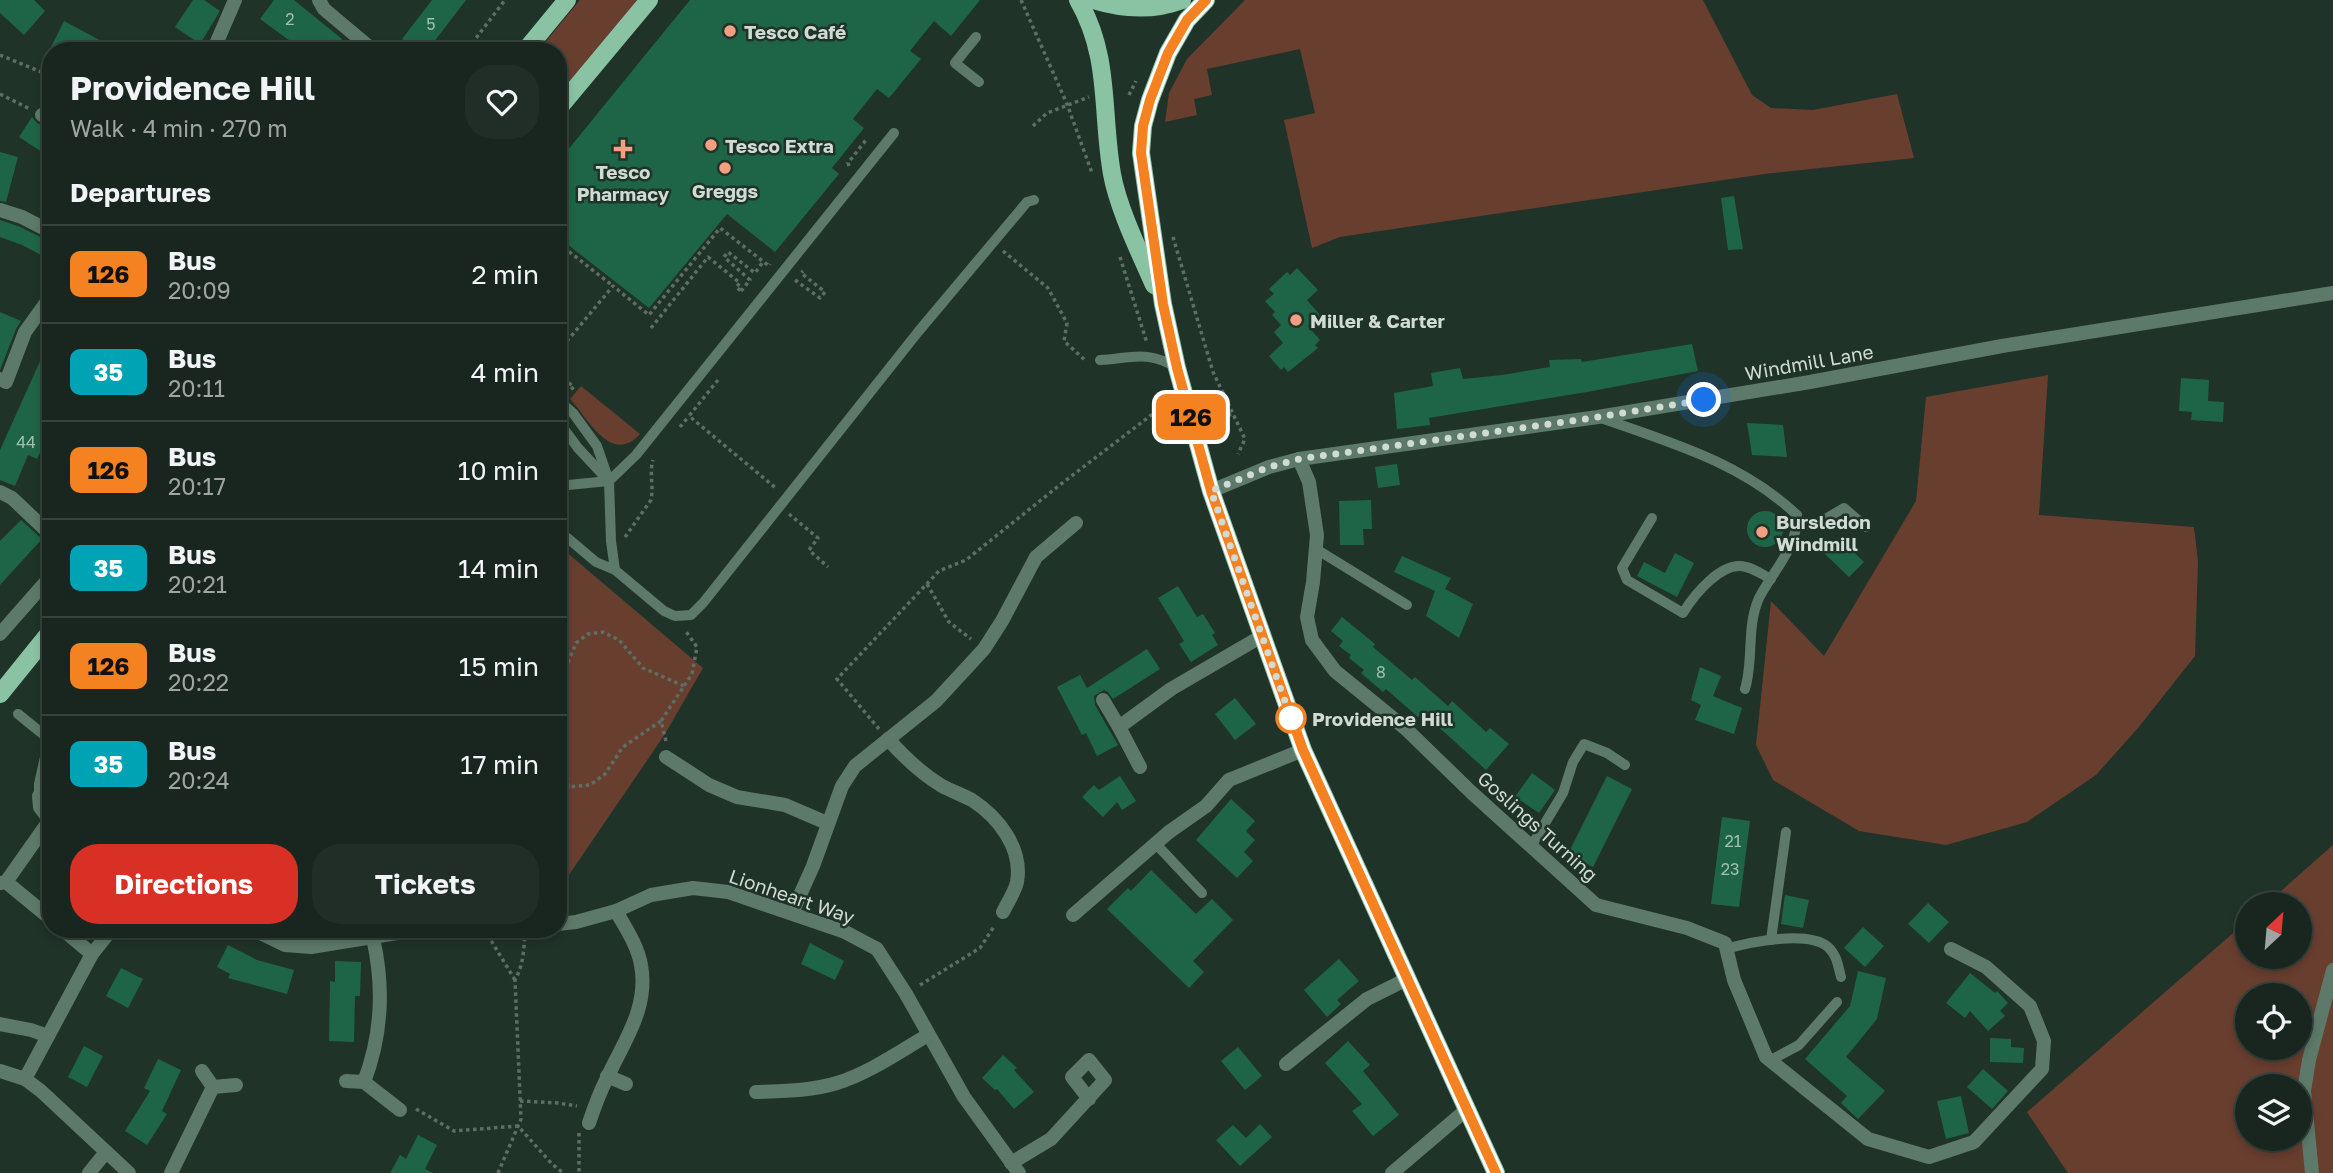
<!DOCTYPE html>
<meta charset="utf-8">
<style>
:root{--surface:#18261f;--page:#212e28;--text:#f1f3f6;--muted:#9fa5a4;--line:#36433d;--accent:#d93025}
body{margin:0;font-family:"Golos Text",sans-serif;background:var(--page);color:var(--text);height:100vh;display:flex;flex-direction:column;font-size:26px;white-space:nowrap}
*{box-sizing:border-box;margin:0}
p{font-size:23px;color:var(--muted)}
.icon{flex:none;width:38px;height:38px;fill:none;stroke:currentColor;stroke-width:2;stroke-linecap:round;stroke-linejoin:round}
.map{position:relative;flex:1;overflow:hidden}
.side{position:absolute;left:42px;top:42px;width:525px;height:896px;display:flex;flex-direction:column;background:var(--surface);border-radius:28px;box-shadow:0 4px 10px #0003,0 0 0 2px var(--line)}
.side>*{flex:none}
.badge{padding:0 14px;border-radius:10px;font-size:24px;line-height:46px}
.needle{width:46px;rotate:26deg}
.tools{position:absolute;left:2235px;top:892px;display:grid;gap:14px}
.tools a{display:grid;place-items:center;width:77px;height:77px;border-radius:50%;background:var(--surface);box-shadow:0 4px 10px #0003,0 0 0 2px var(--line);font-size:35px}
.you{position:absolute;width:35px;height:35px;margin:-18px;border:5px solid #fff;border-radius:50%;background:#1a73e8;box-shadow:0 0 0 10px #1a73e833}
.map>.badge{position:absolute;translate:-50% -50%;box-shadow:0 0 0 4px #fff}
h2{padding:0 28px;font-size:26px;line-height:63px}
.round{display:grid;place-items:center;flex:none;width:74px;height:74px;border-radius:28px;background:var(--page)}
.summary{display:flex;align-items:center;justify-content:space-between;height:119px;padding:0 28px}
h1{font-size:33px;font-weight:700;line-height:52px}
.primary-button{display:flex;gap:14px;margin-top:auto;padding:14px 28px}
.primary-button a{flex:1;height:80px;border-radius:28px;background:var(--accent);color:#fff;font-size:28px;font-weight:700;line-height:80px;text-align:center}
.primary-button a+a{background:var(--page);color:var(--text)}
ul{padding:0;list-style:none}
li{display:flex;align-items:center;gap:21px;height:98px;padding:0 28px;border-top:2px solid var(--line)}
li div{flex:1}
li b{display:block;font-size:26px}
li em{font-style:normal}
li .badge{min-width:77px;font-weight:700;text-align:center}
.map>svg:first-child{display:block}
.green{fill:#683e2f;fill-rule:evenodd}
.building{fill:#1d6546}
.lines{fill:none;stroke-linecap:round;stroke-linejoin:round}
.path{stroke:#5e6e65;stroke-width:3.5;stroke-dasharray:3.5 3.5;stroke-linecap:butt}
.service{stroke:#5d796a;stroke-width:10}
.minor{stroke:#5d796a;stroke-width:14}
.primary{stroke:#89c3a4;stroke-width:18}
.line-casing{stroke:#fff;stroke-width:16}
.line{stroke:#f58220;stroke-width:10}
.walk{stroke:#cfdbd4;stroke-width:7;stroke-dasharray:0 12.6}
.poi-dot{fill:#f3a082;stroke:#203329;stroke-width:2.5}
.stop-dot{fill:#fff;stroke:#f58220;stroke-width:3.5}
.labels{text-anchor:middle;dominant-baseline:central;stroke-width:5;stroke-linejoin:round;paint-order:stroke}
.number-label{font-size:16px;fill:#a2beb0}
.poi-label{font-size:19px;font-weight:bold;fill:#cfdbd4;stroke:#203329;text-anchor:start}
.street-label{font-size:19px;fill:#cfdbd4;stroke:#203329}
.stop-label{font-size:19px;font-weight:bold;fill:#cfdbd4;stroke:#203329;text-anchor:start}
</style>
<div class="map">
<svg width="2333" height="1173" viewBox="0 0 2333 1173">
<rect width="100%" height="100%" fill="#203329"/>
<g class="green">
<polygon points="580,0 640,0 558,97 558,51 538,51"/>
<polygon points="1245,0 1703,0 1752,95 1771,108 1813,110 1897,94 1914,158 1764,174 1340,237 1312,248 1284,120 1315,113 1300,49 1207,69 1212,95 1194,99 1197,115 1165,122 1169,93 1187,59"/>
<polygon points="2048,375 2039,515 2194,527 2198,562 2195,656 2138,728 2096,775 2027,822 1946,845 1859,831 1773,780 1756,745 1771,601 1824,656 1916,501 1926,397"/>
<path d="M581,386L640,434C611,466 588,418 570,399Z"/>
<polygon points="558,545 703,668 665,734 558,891"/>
<path d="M2333,845V1173H2068L2027,1112L2247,921V957H2300V905H2265ZM2247,996H2300V1048H2247ZM2247,1087H2300V1139H2247Z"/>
</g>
<g class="building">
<polygon points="0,0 34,0 45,11 24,35 0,13"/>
<polygon points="193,0 204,0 220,11 200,44 175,27"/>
<polygon points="274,0 294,0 342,39 333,51 304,51 260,19"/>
<polygon points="432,0 466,0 427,51 418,51 402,39"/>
<polygon points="690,0 980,0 951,36 934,21 910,51 921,59 889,98 877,89 853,119 864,128 832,168 839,174 775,252 727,214 649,308 558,237 558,162"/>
<polygon points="64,21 120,51 49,51"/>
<polygon points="32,117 37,123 51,130 51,140 42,152 19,137"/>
<polygon points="0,152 18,157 6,202 0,201"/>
<polygon points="1734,196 1743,249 1728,250 1721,198"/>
<polygon points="0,220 18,226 51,242 51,260 22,245 0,237"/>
<polygon points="1297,268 1318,290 1307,300 1320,315 1308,326 1320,340 1315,345 1318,348 1288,372 1284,367 1281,370 1269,356 1283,343 1274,332 1281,325 1272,315 1275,312 1265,301 1274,294 1269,289 1287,272 1290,275"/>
<polygon points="0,312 21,321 16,329 0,370"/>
<polygon points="51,337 51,429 37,459 28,455 15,486 0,480 0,450"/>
<polygon points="1692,344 1698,371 1587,392 1429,418 1430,425 1397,429 1394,393 1433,386 1431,373 1460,368 1463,379 1502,375 1550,367 1549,360 1581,359 1582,362"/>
<polygon points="2181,378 2209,380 2208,401 2224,402 2223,422 2191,420 2192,412 2179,411"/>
<polygon points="1747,423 1783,425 1787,457 1752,455"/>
<polygon points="1397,464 1400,485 1378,488 1375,467"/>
<polygon points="1371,500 1372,529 1363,529 1364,545 1340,545 1339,501"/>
<circle cx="1765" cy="529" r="18"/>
<polygon points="21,520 42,539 0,585 0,541"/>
<polygon points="1839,538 1864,562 1849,577 1824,553"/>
<polygon points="1675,553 1694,563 1677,597 1637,576 1644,562 1665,573"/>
<polygon points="1402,556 1451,578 1445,589 1473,604 1459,638 1426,616 1435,591 1394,572"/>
<polygon points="1178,586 1197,617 1203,614 1215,633 1212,635 1218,645 1191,662 1179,644 1184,641 1158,598"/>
<polygon points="1342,617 1375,644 1373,647 1412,680 1415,677 1448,706 1452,701 1486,732 1490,728 1509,744 1486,770 1422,712 1418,717 1386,689 1383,692 1361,673 1364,670 1349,658 1351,655 1339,646 1343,641 1331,631"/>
<polygon points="1147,649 1160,669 1113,699 1108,692 1104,690 1094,696 1095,705 1118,745 1097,756 1086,733 1082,735 1057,687 1080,675 1087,688"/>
<polygon points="1700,667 1721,676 1713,696 1742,708 1734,734 1695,720 1701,705 1691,700"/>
<polygon points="1235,698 1256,724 1235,740 1215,714"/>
<polygon points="1532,773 1555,790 1539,813 1515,797"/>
<polygon points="1120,776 1136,801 1122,810 1117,802 1103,817 1082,797 1094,785 1099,790"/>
<polygon points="1607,776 1632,789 1593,867 1568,854"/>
<polygon points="1231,799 1255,821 1246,831 1255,840 1244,852 1253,861 1237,878 1196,840"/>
<polygon points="1722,817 1750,821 1739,907 1711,904"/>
<polygon points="1151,870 1196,914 1212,899 1233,920 1193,961 1204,972 1189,988 1107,909 1128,888 1131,891"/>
<polygon points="1785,895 1809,900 1803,928 1781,924"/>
<polygon points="1928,903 1949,922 1929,943 1908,924"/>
<polygon points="1863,927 1884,946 1865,967 1844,948"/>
<polygon points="810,943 844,961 835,980 801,964"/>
<polygon points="228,945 257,960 294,970 287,994 228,978 230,974 217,967"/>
<polygon points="1339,959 1359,981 1337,1000 1341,1004 1327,1017 1304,990"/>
<polygon points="335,961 361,962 360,996 355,996 354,1042 329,1041 330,981 335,982"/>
<polygon points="121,968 143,979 128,1008 106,996"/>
<polygon points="1858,971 1886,978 1877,1019 1846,1057 1885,1091 1858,1119 1841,1103 1847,1096 1805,1059 1850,1006"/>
<polygon points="1970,973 1995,993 1997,991 2008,1003 2000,1011 2005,1016 1988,1031 1970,1011 1965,1018 1946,1003"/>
<polygon points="1990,1038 2011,1039 2011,1047 2024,1048 2023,1063 1990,1062"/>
<polygon points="1348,1041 1370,1065 1363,1071 1399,1115 1373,1136 1352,1111 1362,1104 1325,1063"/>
<polygon points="84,1046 103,1056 87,1087 68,1077"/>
<polygon points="1238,1047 1262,1076 1245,1090 1221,1061"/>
<polygon points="1003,1055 1017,1068 1014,1070 1034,1092 1014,1109 997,1089 995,1090 982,1078"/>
<polygon points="158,1059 181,1070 162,1111 167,1114 147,1145 125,1131 150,1091 144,1088"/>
<polygon points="1983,1069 2008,1091 1992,1109 1967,1087"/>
<polygon points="1961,1096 1969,1133 1946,1139 1937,1101"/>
<polygon points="1260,1124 1272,1137 1240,1166 1216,1140 1233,1125 1246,1138"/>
<polygon points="418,1135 437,1145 425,1169 433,1173 390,1173 400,1155 406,1159"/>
</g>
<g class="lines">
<g class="path">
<polyline points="1021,0 1067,104 1092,173"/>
<polyline points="453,51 470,46 505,0"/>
<polyline points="0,55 51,76"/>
<polyline points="0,94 30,109"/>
<polyline points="1129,95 1136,81"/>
<polyline points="1033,126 1047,113 1089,97"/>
<polyline points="849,166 848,163 866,140 868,141"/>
<polyline points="1173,237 1213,372 1245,439 1238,454"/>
<polyline points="558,243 613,286"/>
<polyline points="1003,251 1048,288 1067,323 1064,341 1086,361"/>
<polyline points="1120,257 1147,343"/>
<polyline points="795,280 820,298 825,292 801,273 803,271"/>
<polyline points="741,291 750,280 724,257 728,252 755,273 763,262"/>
<polyline points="651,328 708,257 740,283 736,287 741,291"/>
<polyline points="558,352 613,286 649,315 720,228 769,266 770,264"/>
<polyline points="558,374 574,387 569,391"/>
<polyline points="718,380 689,416 777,489"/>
<polyline points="1208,422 1232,414"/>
<polyline points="680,427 689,416"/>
<polyline points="789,514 818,538 809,550 828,567"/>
<path d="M625,537L651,500C654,486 649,473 653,460"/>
<polyline points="927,584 949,622 971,639"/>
<polyline points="879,729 837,679 939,571 966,560 1061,484 1167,403"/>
<polyline points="666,741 661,721 692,674 697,647 685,630"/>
<polyline points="568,787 561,694 562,677 576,643 588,634 603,632 619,640 643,668 684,686"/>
<polyline points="558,824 568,787 590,785 605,774 623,747 661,721"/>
<polyline points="484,929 515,980"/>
<polyline points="920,985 980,948 995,925"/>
<polyline points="520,1101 558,1103 577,1106"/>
<polyline points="416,1109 454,1131 518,1126 552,1164 563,1173"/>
<polyline points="579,1133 579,1173"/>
<path d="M498,1173L521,1119L515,980C524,964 524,948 525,929"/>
</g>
<g class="service">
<polyline points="976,37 955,63 979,82"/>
<path d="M1100,360C1131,358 1149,350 1177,368"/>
<polyline points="558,400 573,413 597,446 609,481 611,541 615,570 664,611 675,616 691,615 703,603 918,332 1027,202 1034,200"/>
<path d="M1598,417C1669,442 1741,462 1797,515C1798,547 1773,571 1759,598C1746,627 1754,660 1745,689"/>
<polyline points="558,421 578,448 605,477"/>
<polyline points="558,486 609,481 636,455 894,133"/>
<path d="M1652,518L1622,568L1627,580L1683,613C1694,595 1722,560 1746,567C1755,569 1763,575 1771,579"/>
<polyline points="1797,527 1822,521 1844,508 1866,527"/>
<polyline points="558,530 596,562 615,570"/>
<polyline points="1316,549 1407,605"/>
<polyline points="18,714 49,739 39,784 39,796"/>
<polyline points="1156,844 1202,893"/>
<polyline points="1532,845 1563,793 1573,762 1584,744 1607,753 1625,765"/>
<polyline points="1771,940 1786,832"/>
<path d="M1726,949C1750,942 1808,930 1828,947C1837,955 1838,966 1841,977"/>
<polyline points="1771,1060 1799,1045 1837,1002"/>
</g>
<g class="minor">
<polyline points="319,0 324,9 374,51"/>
<polyline points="213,51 235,0"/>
<polyline points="42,115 51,120"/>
<polyline points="0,210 22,217 51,232"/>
<polyline points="0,379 6,382 25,332 51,296"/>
<polyline points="1299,459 1309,482 1317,535 1313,582 1307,617 1312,640 1335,671 1405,728 1471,792 1596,905 1687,928 1725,943 1734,980 1766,1057 1868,1139 1929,1157 1974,1142 2042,1069 2044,1041 2030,1006 1986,967 1951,949"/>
<polyline points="1211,491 1269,467 1299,459 1598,417 1810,382 2002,346 2333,293"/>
<polyline points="0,492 12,498 51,535"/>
<polyline points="0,634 51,576"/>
<polyline points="1103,700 1119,727"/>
<path d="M888,739C904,757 922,774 942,786C952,791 962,795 972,800C998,817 1023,848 1017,882C1015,892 1007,903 1003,912"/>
<polyline points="666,757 709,785 737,797 785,805 827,823"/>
<polyline points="1140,767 1119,727 1171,689 1262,636"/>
<polyline points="39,796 40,807 51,822"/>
<polyline points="6,882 51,919"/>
<polyline points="0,883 6,882 49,821"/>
<polyline points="792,913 813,866 842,786 855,766 936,701 984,649 1002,621 1036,557 1076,523"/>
<polyline points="1073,915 1169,832 1206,806 1229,780 1303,750"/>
<polyline points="558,924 576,922 616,911 651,895 693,888 728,892 845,932 877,949 906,994 964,1097 1019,1173"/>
<polyline points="62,929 92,954"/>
<polyline points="252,929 285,945 311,947 422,929"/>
<polyline points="0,1024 31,1030 48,1036"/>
<polyline points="1286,1064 1367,999 1407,979"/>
<polyline points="0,1071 25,1079 41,1091 129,1173"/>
<polyline points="202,1071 213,1087"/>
<polyline points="607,1076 626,1084"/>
<polyline points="25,1079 92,954 112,929"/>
<polyline points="346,1081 364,1082 400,1110"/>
<path d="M364,1082C382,1035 384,986 373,938"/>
<path d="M756,1092C782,1091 811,1091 837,1083C869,1073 899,1052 928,1035"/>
<path d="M589,1123C594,1108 600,1092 607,1078C624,1041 649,1008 641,965C638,946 625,927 616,911"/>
<polyline points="1011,1163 1051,1139 1105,1080 1089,1060 1072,1077 1089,1099"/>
<polyline points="89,1173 105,1153"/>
<polyline points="171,1173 213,1087 236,1085"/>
<polyline points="1392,1173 1466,1110"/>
<polyline points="2312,1173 2304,1091 2309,1060 2333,970"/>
</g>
<g class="primary">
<path d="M1078,0C1111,57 1101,112 1112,174C1118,208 1140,253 1154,285"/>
<path d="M1093,0C1122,9 1153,11 1182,0"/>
<polyline points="1206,0 1187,20 1168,53 1150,100 1143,126 1141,153 1163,304 1177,368 1211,491 1303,750 1496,1173"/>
<polyline points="525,51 567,0"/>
<polyline points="558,109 649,0"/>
<polyline points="0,694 51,631"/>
</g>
</g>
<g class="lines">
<g class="line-casing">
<polyline id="line" points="1206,0 1187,20 1168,53 1150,100 1143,126 1141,153 1163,304 1177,368 1211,491 1303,750 1496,1173"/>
</g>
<use href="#line" class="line"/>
<polyline class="walk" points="1291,718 1294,727 1211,491 1269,467 1299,459 1572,421 1704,400"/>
</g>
<g class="poi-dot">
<circle cx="730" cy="31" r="7"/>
<circle cx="711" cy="145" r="7"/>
<path d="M619.5 138.5h7v7h7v7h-7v7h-7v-7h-7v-7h7z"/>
<circle cx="725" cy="168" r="7"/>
<circle cx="1296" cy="320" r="7"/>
<circle cx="1762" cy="532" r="7"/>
</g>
<circle class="stop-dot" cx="1291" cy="718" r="14"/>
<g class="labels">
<g class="number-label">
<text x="290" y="19">2</text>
<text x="431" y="24">5</text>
<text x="26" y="442">44</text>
<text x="1381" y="672">8</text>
<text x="1733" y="841">21</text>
<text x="1730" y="869">23</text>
</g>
<g class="poi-label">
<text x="744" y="31">Tesco Café</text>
<text x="725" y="145">Tesco Extra</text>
<text x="623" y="171" text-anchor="middle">Tesco<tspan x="623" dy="22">Pharmacy</tspan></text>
<text x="725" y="190" text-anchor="middle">Greggs</text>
<text x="1310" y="320">Miller &amp; Carter</text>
<text x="1776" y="521">Bursledon<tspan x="1776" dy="22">Windmill</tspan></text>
</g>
<g class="street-label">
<text transform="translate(1809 362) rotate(-10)">Windmill Lane</text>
<text transform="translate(1538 826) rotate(42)">Goslings Turning</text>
<text transform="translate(792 896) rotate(19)">Lionheart Way</text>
</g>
<g class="stop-label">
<text x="1312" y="718">Providence Hill</text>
</g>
</g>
</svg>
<div class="tools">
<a><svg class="needle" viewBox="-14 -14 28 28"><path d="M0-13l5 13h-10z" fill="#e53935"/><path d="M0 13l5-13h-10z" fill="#9fa5a4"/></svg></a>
<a><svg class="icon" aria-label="locate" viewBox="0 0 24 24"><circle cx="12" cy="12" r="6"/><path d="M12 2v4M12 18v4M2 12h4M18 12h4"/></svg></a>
<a><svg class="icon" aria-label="layers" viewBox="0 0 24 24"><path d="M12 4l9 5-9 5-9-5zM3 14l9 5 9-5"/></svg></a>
</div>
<div class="you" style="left:1704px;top:400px"></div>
<b class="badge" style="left:1191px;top:417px;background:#f58220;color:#111">126</b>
<section class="side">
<div class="summary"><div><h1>Providence Hill</h1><p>Walk · 4 min · 270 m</p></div><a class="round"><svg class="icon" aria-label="heart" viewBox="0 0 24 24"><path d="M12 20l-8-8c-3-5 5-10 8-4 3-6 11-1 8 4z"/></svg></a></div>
<h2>Departures</h2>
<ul>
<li><span class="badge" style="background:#f58220;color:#111">126</span><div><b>Bus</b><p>20:09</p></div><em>2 min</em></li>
<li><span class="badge" style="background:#00a3b4;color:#fff">35</span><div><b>Bus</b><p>20:11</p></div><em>4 min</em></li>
<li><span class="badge" style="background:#f58220;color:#111">126</span><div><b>Bus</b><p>20:17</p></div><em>10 min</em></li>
<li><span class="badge" style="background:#00a3b4;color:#fff">35</span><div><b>Bus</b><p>20:21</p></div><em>14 min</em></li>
<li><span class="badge" style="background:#f58220;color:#111">126</span><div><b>Bus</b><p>20:22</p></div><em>15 min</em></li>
<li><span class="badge" style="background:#00a3b4;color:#fff">35</span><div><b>Bus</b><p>20:24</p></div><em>17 min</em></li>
</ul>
<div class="primary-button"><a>Directions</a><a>Tickets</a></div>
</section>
</div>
